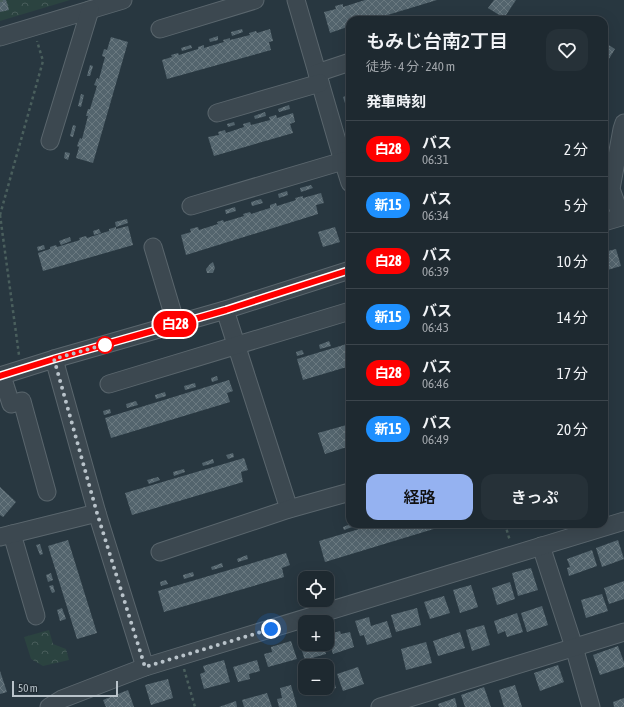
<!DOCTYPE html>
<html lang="ja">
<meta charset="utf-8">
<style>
:root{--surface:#1e2930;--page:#263138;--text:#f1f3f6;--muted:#a1a6ab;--line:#3c454c;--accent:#95b2f1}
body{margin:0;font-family:"Asap Condensed","Noto Sans JP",sans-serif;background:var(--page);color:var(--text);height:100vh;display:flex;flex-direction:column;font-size:15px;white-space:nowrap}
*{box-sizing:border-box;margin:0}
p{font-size:13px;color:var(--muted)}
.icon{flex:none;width:22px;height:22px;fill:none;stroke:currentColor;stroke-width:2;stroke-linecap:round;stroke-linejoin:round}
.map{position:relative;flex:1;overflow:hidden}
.drawer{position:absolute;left:346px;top:16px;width:262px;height:512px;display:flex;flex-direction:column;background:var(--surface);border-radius:12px;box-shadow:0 4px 16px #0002,0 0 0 1px var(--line)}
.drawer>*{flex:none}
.badge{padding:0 8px;border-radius:13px;font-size:14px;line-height:26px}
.buttons{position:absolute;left:298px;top:571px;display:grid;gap:8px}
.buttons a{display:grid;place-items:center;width:36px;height:36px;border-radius:8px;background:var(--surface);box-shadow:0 4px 16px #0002,0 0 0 1px var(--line);font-size:20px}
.scale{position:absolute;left:12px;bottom:10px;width:106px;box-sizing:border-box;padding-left:4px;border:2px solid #b9c3ca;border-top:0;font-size:11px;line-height:14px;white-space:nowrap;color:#b9c3ca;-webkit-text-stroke:3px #212d35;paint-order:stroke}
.you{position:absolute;width:20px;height:20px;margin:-10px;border:3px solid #fff;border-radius:50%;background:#1a73e8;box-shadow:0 0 0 6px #1a73e833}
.map>.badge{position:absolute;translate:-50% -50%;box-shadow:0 0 0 2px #fff}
h2{padding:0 20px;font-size:15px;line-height:36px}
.round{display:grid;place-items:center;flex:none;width:42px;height:42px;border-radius:12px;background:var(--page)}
.overview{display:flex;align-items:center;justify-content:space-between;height:68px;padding:0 20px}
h1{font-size:19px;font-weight:600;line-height:30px}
.action{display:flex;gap:8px;margin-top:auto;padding:8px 20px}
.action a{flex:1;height:46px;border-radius:12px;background:var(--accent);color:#111;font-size:16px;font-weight:600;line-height:46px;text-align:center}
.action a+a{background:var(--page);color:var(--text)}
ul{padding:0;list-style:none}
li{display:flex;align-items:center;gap:12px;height:56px;padding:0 20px;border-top:1px solid var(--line)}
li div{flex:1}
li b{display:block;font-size:15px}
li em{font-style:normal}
li .badge{min-width:44px;font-weight:700;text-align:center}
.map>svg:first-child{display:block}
.park{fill:url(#park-crowns)}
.building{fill:url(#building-cross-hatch)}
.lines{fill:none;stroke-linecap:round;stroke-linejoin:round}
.minor-casing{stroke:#5a666d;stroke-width:19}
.path{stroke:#4a5f5d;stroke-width:2.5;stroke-dasharray:3 3;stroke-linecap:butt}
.minor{stroke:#3c4850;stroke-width:17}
.line-casing{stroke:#fff;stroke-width:9}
.line{stroke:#f00;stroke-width:6}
.walk{stroke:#b9c3ca;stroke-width:4;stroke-dasharray:0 7.2}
.stop-dot{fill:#fff;stroke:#f00;stroke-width:2}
</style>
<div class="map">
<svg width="624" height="707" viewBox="0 0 624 707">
<defs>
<pattern id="park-crowns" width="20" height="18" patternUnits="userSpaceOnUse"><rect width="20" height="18" fill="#2b4340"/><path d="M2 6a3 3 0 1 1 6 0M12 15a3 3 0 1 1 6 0" fill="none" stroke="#485c5a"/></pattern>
<pattern id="building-cross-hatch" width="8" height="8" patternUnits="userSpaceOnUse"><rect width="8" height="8" fill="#53646d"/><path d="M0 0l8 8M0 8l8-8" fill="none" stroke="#6a7980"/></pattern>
</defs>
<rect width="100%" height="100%" fill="#283740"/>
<g class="park">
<polygon points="0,0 70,0 0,21"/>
<polygon points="49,630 53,644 66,649 69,660 43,666 31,659 24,637"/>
</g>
<g class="building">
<polygon points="3,0 6,0 9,10 0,12 0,1"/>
<polygon points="365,0 437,0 371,20 350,20 350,26 330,33 324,12 336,9 335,6 343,4 343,7"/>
<polygon points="494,0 516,0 504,18 488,8"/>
<polygon points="242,29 243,32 232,36 231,32"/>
<polygon points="270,29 273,41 269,42 271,50 167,79 162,60 172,57 171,55 178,53 179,55 198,49 198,47 204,45 204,48 224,42 223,40 230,38 230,40 250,35 249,33 256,31 257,33"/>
<polygon points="218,36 218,40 210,42 209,39"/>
<polygon points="111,37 128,42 93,163 76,158 79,147 77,146 80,138 82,139 88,116 86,116 88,109 90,109 97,86 94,85 97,78 99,79 105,57 102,56 104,49 107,50"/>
<polygon points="604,42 615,49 604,67"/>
<polygon points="191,45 192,48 182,51 181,48"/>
<polygon points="90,65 93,66 90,76 87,76"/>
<polygon points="81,94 84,95 81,107 78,106"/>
<polygon points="350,95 350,119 343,97"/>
<polygon points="289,105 290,109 279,112 278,109"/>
<polygon points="265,112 266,116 255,119 254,116"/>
<polygon points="293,113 295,122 290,124 293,133 214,156 208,137 219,135 218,132 225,130 226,133 244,127 243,124 250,122 251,125 270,120 269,117 276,115 277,118"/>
<polygon points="234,122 235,125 228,127 227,124"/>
<polygon points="73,125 76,126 73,137 70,136"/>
<polygon points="65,152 70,153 68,160 64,158"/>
<polygon points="311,185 313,188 301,192 300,188"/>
<polygon points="287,191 288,195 279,198 278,194"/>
<polygon points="321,193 324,203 316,205 318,214 186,255 181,235 191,232 190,229 198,227 199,230 218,224 217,222 223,220 224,222 244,216 243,214 250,212 251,214 270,208 270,205 276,203 277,206 296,200 295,198 303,196 303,198"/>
<polygon points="261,199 263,203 252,206 251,202"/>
<polygon points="235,207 236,211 226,214 225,210"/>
<polygon points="127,219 128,223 116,227 115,222"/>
<polygon points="128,226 133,245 43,271 38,253 50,249 50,247 56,245 57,247 80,240 79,238 86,236 87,238 109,231 109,229 116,227 116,229"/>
<polygon points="335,227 340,242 323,247 318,232"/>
<polygon points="99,229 101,233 94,235 93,231"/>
<polygon points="70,237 71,241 61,245 59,241"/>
<polygon points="44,245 45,249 38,251 37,247"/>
<polygon points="616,249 621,266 604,271 604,252"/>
<polygon points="213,262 215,268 213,273 207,273 206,269 210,264"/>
<polygon points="329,341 331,346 320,349 319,345"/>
<polygon points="350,343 350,366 303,380 297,359"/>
<polygon points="302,350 304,354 297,356 296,352"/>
<polygon points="217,376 218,380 212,382 211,378"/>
<polygon points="229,380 233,391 227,393 230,402 111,438 105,418"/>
<polygon points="195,383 196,387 185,390 184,386"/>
<polygon points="165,392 166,396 156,399 155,395"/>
<polygon points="136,401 138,405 127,408 126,404"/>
<polygon points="110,409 111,413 104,415 103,411"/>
<polygon points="350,424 350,446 325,454 318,433"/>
<polygon points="233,453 234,457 228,459 226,455"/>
<polygon points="244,458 248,470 241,472 243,482 132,515 125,493"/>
<polygon points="213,459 214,463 203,466 202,463"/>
<polygon points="184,469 185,472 174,476 173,472"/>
<polygon points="158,477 160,480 149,484 147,480"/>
<polygon points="0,487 16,502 3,517 0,515"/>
<polygon points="351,524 354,524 355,526 344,530 343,527"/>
<polygon points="376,524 450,524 325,562 319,541"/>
<polygon points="68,540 97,633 77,639 48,546"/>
<polygon points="618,540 624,559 602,567 596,548"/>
<polygon points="40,544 43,554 40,555 36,545"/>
<polygon points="592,550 597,566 569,576 567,568 570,567 567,559"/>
<polygon points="286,553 290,565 282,568 284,577 164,612 158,591"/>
<polygon points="247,555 248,559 238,562 237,559"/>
<polygon points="222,563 223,567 212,570 211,567"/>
<polygon points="531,568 538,590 518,596 512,573"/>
<polygon points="193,572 194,576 184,579 183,575"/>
<polygon points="51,573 53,580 48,582 46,575"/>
<polygon points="166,580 168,584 161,586 160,582"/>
<polygon points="624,581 624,599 609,604 604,588"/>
<polygon points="510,582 515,599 497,605 492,588"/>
<polygon points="53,585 55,592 52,593 49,586"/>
<polygon points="471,585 478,607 460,613 453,590"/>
<polygon points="602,594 608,611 586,618 581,600"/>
<polygon points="444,596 450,613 430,619 424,602"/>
<polygon points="542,606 548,625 527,632 521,613"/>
<polygon points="62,608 66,619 60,621 57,610"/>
<polygon points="417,608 421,625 396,632 391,615"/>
<polygon points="517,613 523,632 507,637 505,631 498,634 494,621"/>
<polygon points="369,617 371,626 387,621 392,637 367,645 364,635 360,636 355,621"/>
<polygon points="484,625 490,645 472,651 466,630"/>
<polygon points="340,631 341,634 350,632 354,647 333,654 327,635"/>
<polygon points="460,632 465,648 438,656 433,641"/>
<polygon points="305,640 305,644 323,644 326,654 305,660 299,642"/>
<polygon points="291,641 297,659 268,667 264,654 272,652 271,647"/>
<polygon points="426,642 432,663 406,670 401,649"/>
<polygon points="618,646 624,662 624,667 600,675 593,655"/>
<polygon points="224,660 230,682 204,689 200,674 205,672 203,666"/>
<polygon points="257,660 260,671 249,674 250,679 238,682 233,667"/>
<polygon points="558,665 564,682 540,691 534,673"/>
<polygon points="358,667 364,684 343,691 337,674"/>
<polygon points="331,670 336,688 311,696 308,688 327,688 327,671"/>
<polygon points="0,671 7,692 0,694"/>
<polygon points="168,679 173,698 151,705 145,685"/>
<polygon points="291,685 297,707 279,707 277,699 282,698 280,688"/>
<polygon points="515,685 522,707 504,707 499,690"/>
<polygon points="484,687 491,707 465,707 461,695"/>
<polygon points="128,690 134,707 106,707 103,700"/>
<polygon points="267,693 272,707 244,707 242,700"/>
<polygon points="455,698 457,707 439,707 438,704"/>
<polygon points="624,698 624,707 614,707 613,702"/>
<polygon points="236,701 237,707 219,707"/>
</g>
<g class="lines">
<g class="minor-casing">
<g id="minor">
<polyline points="296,0 340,151 350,183"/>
<polyline points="160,29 255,0"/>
<polyline points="0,37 123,0"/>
<polyline points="317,73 350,62"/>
<polyline points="217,113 320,83"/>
<polyline points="50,141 90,10"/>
<polyline points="191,206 343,161"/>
<polyline points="604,222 621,217 611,189 622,129 624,123"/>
<polyline points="153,247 176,324"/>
<polyline points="225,310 289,509"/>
<polyline points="54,359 97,513 145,667"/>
<polyline points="0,376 54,359 225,310 350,270"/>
<polyline points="2,376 11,404 22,401 47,492"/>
<polyline points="109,384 350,311"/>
<polyline points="12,534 36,616"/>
<polyline points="0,537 97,513"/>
<polyline points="541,546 574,647 591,707"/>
<polyline points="160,552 289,509 350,492"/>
<polyline points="49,707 62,699 145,667 624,521"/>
<polyline points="380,707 624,632"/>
</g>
</g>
<g class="path">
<polyline points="0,1 4,0"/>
<polyline points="0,215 43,61 37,41"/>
<polyline points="0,215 19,355"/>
<polyline points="505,524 510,541"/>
<polyline points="184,669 195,707"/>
</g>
<use href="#minor" class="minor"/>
</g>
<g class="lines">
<g class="line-casing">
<polyline id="line" points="0,376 54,359 226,310 350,270"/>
</g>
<use href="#line" class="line"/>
<polyline class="walk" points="105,345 110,343 54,359 97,513 145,667 271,629"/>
</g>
<circle class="stop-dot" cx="105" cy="345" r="8"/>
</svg>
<div class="buttons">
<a><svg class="icon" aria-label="locate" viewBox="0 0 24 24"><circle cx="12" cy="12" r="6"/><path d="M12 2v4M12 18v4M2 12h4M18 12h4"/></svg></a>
<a>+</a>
<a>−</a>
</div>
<div class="scale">50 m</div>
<div class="you" style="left:271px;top:629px"></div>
<b class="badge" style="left:175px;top:324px;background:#f00;color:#fff">白28</b>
<section class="drawer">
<div class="overview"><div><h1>もみじ台南2丁目</h1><p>徒歩 · 4 分 · 240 m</p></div><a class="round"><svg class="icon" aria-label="heart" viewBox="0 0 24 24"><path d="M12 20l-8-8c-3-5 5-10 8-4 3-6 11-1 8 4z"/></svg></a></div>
<h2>発車時刻</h2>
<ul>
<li><span class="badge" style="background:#f00;color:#fff">白28</span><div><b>バス</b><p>06:31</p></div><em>2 分</em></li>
<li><span class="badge" style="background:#1e90ff;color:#fff">新15</span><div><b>バス</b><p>06:34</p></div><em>5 分</em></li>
<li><span class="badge" style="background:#f00;color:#fff">白28</span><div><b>バス</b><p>06:39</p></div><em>10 分</em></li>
<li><span class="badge" style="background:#1e90ff;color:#fff">新15</span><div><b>バス</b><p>06:43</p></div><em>14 分</em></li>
<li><span class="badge" style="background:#f00;color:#fff">白28</span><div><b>バス</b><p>06:46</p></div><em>17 分</em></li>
<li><span class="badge" style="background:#1e90ff;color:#fff">新15</span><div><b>バス</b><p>06:49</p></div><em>20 分</em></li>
</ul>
<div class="action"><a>経路</a><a>きっぷ</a></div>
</section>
</div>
